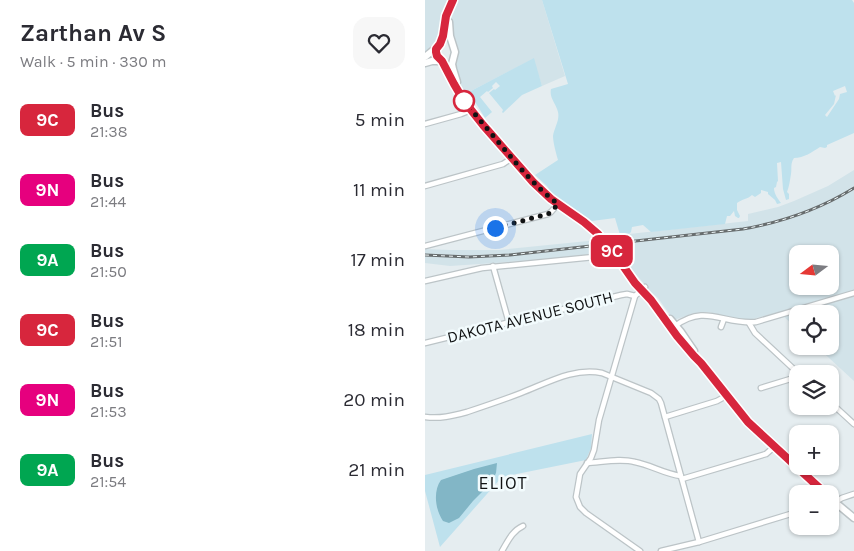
<!DOCTYPE html>
<meta charset="utf-8">
<style>
:root{--surface:#fff;--page:#f7f7f7;--text:#2b2b33;--muted:#7c7c81}
body{margin:0;font-family:Karla,sans-serif;background:var(--page);color:var(--text);height:100vh;display:flex;flex-direction:column;font-size:19px;white-space:nowrap}
*{box-sizing:border-box;margin:0}
p{font-size:16px;color:var(--muted)}
.icon{flex:none;width:28px;height:28px;fill:none;stroke:currentColor;stroke-width:2;stroke-linecap:round;stroke-linejoin:round}
.map{position:relative;flex:1;overflow:hidden}
.drawer{display:flex;flex-direction:column;background:var(--surface);width:425px}
.drawer>*{flex:none}
.badge{padding:0 10px;border-radius:8px;font-size:18px;line-height:32px}
.needle{width:32px;rotate:254deg}
.controls{position:absolute;left:364px;top:245px;display:grid;gap:10px}
.controls a{display:grid;place-items:center;width:50px;height:50px;border-radius:10px;background:var(--surface);box-shadow:0 1px 4px #0004;font-size:25px}
.you{position:absolute;width:25px;height:25px;margin:-12px;border:4px solid #fff;border-radius:50%;background:#1a73e8;box-shadow:0 0 0 8px #1a73e833}
.map>.badge{position:absolute;translate:-50% -50%;box-shadow:0 0 0 2px #fff}
.round{display:grid;place-items:center;flex:none;width:52px;height:52px;border-radius:15px;background:var(--page)}
.headline{display:flex;align-items:center;justify-content:space-between;height:85px;padding:0 20px}
h1{font-size:24px;font-weight:700;line-height:38px}
ul{padding:0;list-style:none}
li{display:flex;align-items:center;gap:15px;height:70px;padding:0 20px}
li div{flex:1}
li b{display:block;font-size:19px}
li em{font-style:normal}
li .badge{min-width:55px;font-weight:700;text-align:center}
main{display:flex;flex:1;min-height:0}
.map>svg:first-child{display:block}
.built{fill:#d2e3e9;fill-rule:evenodd}
.green{fill:#bee1ed;fill-rule:evenodd}
.water{fill:#82b6c6}
.lines{fill:none;stroke-linecap:round;stroke-linejoin:round}
.street-casing{stroke:#bcc4c7;stroke-width:7}
.secondary-casing{stroke:#bcc4c7;stroke-width:9}
.street{stroke:#fff;stroke-width:4.5}
.secondary{stroke:#fff;stroke-width:6}
.rail-casing{stroke:#686d6e;stroke-width:3}
.rail{stroke:#f2fbfd;stroke-width:1;stroke-dasharray:4;stroke-linecap:butt}
.line-casing{stroke:#fff;stroke-width:11}
.line{stroke:#d7263d;stroke-width:8}
.walk{stroke:#101213;stroke-width:5;stroke-dasharray:0 9}
.stop-dot{fill:#fff;stroke:#d7263d;stroke-width:2.5}
.labels{text-anchor:middle;dominant-baseline:central;stroke-width:5;stroke-linejoin:round;paint-order:stroke}
.street-label{font-size:16px;fill:#101213;stroke:#f2fbfd}
.neighbourhood-label{font-size:18px;letter-spacing:1px;fill:#101213;stroke:#f2fbfd}
</style>
<main>
<section class="drawer">
<div class="headline"><div><h1>Zarthan Av S</h1><p>Walk · 5 min · 330 m</p></div><a class="round"><svg class="icon" aria-label="heart" viewBox="0 0 24 24"><path d="M12 20l-8-8c-3-5 5-10 8-4 3-6 11-1 8 4z"/></svg></a></div>
<ul>
<li><span class="badge" style="background:#d7263d;color:#fff">9C</span><div><b>Bus</b><p>21:38</p></div><em>5 min</em></li>
<li><span class="badge" style="background:#e6007e;color:#fff">9N</span><div><b>Bus</b><p>21:44</p></div><em>11 min</em></li>
<li><span class="badge" style="background:#00a651;color:#fff">9A</span><div><b>Bus</b><p>21:50</p></div><em>17 min</em></li>
<li><span class="badge" style="background:#d7263d;color:#fff">9C</span><div><b>Bus</b><p>21:51</p></div><em>18 min</em></li>
<li><span class="badge" style="background:#e6007e;color:#fff">9N</span><div><b>Bus</b><p>21:53</p></div><em>20 min</em></li>
<li><span class="badge" style="background:#00a651;color:#fff">9A</span><div><b>Bus</b><p>21:54</p></div><em>21 min</em></li>
</ul>
</section>
<div class="map">
<svg width="429" height="551" viewBox="0 0 429 551">
<rect width="100%" height="100%" fill="#e5edf0"/>
<g class="built">
<polygon points="0,0 23,0 21,7 17,33 12,44 0,54"/>
<polygon points="31,0 117,0 140,76 117,86 108,59 40,94 30,72 29,42 25,21"/>
<path d="M429,170V381L391,346H405V314H372V329L354,312L324,320L312,319L283,312L269,313L252,319H248L233,298L226,292L181,239L189,238V236L195,235L323,221V214L353,207L369,201L403,186ZM372,254H405V286H372Z"/>
<polygon points="173,240 182,251 180,254 114,260 25,266 0,263 0,249 25,250 74,250"/>
</g>
<g class="green">
<path d="M117,0H427L429,3V133L402,145V147L400,148L395,147C387,152 379,158 369,158C365,164 367,168 366,174C365,180 364,187 362,192L364,194V199L361,200L358,189L356,162L352,163L353,181L352,182L351,187L349,188C349,194 353,199 356,203L352,204L350,200L343,194V192L336,190V193L330,197L327,195C323,199 317,199 312,203V210L315,216L314,218H313L310,216L309,211L305,216H302L300,224L226,232L218,225L207,227L206,232L204,234L195,235L190,218L167,221L126,192L122,186L110,175L133,160C131,153 128,142 128,136C129,128 135,120 133,112C131,103 124,98 126,89L143,84ZM420,86L422,92L415,94L414,99L402,117L400,115L409,104L411,95L410,96L408,91Z"/>
<polygon points="109,58 117,86 97,95 78,113 77,112 78,110 64,93 69,89 70,90 75,86 71,82 67,86 68,88 63,92 62,91 55,97 67,112 60,118 44,92"/>
<polygon points="167,434 166,448 161,460 77,477 15,547 0,491 0,475"/>
</g>
<path class="water" d="M72,463L71,473L66,483L48,501L34,518L24,523L18,521C10,509 8,491 16,480L49,469Z"/>
<g class="lines">
<g class="street-casing">
<g id="street">
<polyline points="0,124 36,114 46,110"/>
<polyline points="0,186 78,164 87,158"/>
<polyline points="0,246 123,214 126,212 133,204"/>
<polyline points="68,266 84,323"/>
<polyline points="0,281 57,268 179,256 187,252"/>
<polyline points="324,323 330,333 374,374"/>
<path d="M250,326C281,303 298,325 331,322L429,293"/>
<polyline points="296,327 299,319"/>
<polyline points="0,343 196,295 202,294 210,296"/>
<polyline points="336,388 372,377"/>
<polyline points="405,402 429,424"/>
<path d="M0,417C15,419 27,416 42,412C60,406 78,400 96,393C122,383 149,367 177,373L226,393L234,399L236,403L274,542"/>
<polyline points="240,417 292,401 301,396"/>
<path d="M162,463C178,462 195,458 210,462C226,465 239,474 256,476"/>
<polyline points="257,479 341,454 349,447"/>
<polyline points="410,502 417,498 429,494"/>
<path d="M77,551C83,541 87,531 98,526"/>
<polyline points="215,551 161,513 155,507 151,497 154,480 155,474 166,458 169,450 174,420 210,296 220,287"/>
<polyline points="236,551 274,542 372,512"/>
</g>
</g>
<g class="secondary-casing">
<g id="secondary">
<polyline points="28,0 21,16 18,35 15,44 11,49 11,52 12,58 17,61 29,85 39,101 58,125 114,188 127,199 159,222 173,234 194,260 210,283 226,300 252,336 269,356 276,363 323,422 401,494"/>
<polyline points="24,22 25,36 30,52 27,64 28,69 32,82"/>
<polyline points="0,57 11,48"/>
<polyline points="0,63 7,61 15,61"/>
<polyline points="245,319 256,332 269,351"/>
<polyline points="405,498 429,518"/>
</g>
</g>
<use href="#street" class="street"/>
<use href="#secondary" class="secondary"/>
<g class="rail-casing">
<path id="rail" d="M0,255L44,257L85,255L318,229C358,222 395,209 429,188"/>
</g>
<use href="#rail" class="rail"/>
</g>
<g class="lines">
<g class="line-casing">
<polyline id="line" points="28,0 21,16 18,36 15,44 11,49 11,52 12,56 17,61 29,84 39,101 58,125 108,182 126,199 159,222 173,234 194,260 210,283 226,300 252,336 269,356 276,363 323,422 401,494"/>
</g>
<use href="#line" class="line"/>
<path class="walk" d="M39,101C55,120 74,143 91,163C104,178 117,192 133,204L126,212L123,214L70,228"/>
</g>
<circle class="stop-dot" cx="39" cy="101" r="10"/>
<g class="labels">
<g class="street-label">
<text transform="translate(105 317) rotate(-14)">DAKOTA AVENUE SOUTH</text>
</g>
<g class="neighbourhood-label">
<text x="78" y="483">ELIOT</text>
</g>
</g>
</svg>
<div class="controls">
<a><svg class="needle" viewBox="-14 -14 28 28"><path d="M0-13l5 13h-10z" fill="#e53935"/><path d="M0 13l5-13h-10z" fill="#7c7c81"/></svg></a>
<a><svg class="icon" aria-label="locate" viewBox="0 0 24 24"><circle cx="12" cy="12" r="6"/><path d="M12 2v4M12 18v4M2 12h4M18 12h4"/></svg></a>
<a><svg class="icon" aria-label="layers" viewBox="0 0 24 24"><path d="M12 4l9 5-9 5-9-5zM3 14l9 5 9-5"/></svg></a>
<a>+</a>
<a>−</a>
</div>
<div class="you" style="left:70px;top:228px"></div>
<b class="badge" style="left:187px;top:251px;background:#d7263d;color:#fff">9C</b>
</div>
</main>
